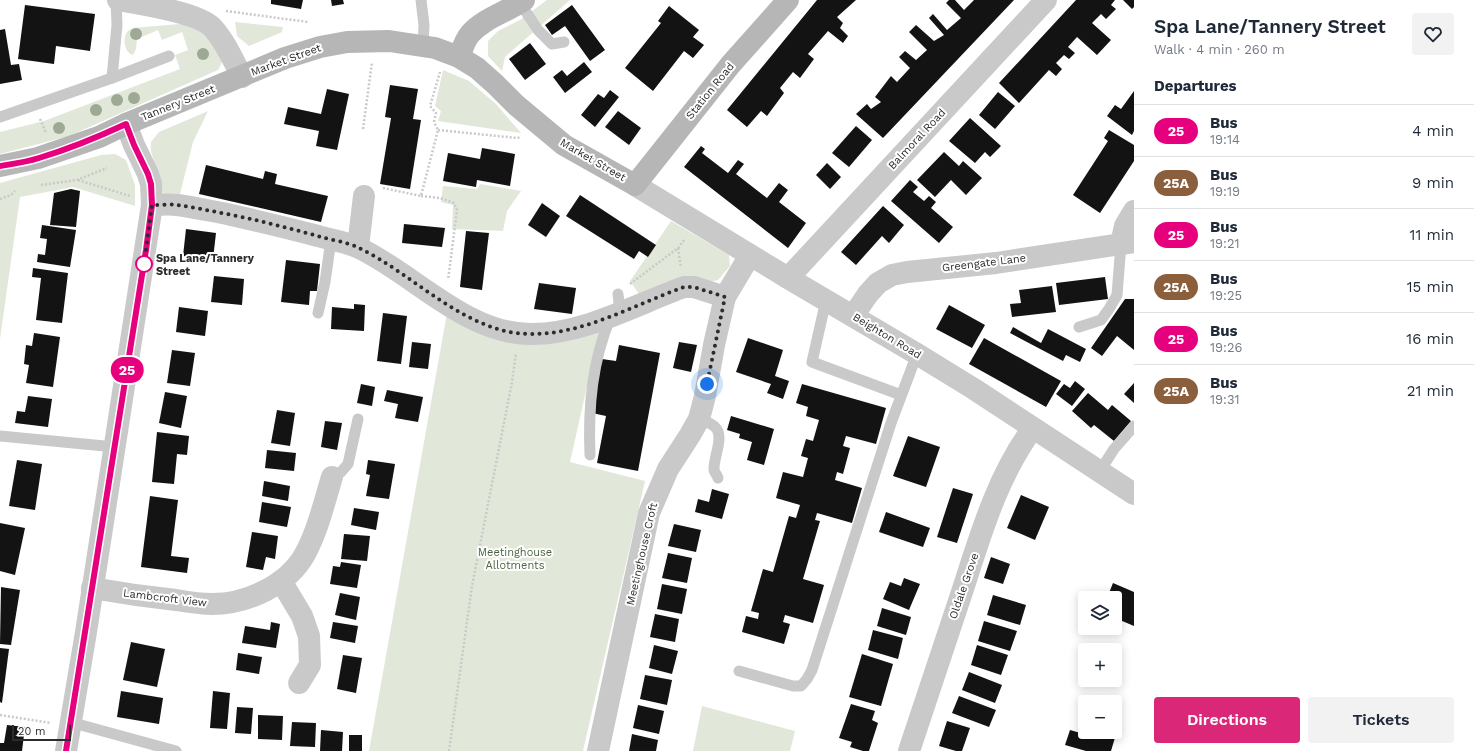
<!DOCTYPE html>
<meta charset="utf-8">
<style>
:root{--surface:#fff;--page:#f2f2f3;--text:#1f2937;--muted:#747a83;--line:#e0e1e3;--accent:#db2777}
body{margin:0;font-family:"Work Sans",sans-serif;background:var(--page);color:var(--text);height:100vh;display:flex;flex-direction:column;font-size:15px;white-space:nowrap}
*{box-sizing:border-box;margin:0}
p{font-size:13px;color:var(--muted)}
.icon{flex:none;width:22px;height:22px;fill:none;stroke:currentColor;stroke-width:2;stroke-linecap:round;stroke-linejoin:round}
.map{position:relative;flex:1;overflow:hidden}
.sheet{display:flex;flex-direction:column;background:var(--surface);width:340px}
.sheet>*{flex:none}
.badge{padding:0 8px;border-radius:13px;font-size:14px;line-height:26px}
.buttons{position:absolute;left:1078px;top:591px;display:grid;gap:8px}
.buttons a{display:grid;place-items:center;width:44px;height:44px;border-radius:4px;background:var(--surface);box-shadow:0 2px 10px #0003;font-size:20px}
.scale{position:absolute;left:12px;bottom:10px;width:59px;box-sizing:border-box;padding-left:4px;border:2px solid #2c2c2c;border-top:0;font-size:11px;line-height:14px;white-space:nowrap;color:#2c2c2c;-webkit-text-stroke:3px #fff;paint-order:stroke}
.you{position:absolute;width:20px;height:20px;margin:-10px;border:3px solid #fff;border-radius:50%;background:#1a73e8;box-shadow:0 0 0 6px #1a73e833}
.map>.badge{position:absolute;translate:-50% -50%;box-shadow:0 0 0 2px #fff}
h2{padding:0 20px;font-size:15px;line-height:36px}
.round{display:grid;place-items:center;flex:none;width:42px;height:42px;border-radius:4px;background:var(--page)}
.summary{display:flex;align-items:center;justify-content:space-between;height:68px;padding:0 20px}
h1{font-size:19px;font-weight:600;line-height:30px}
.cta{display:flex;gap:8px;margin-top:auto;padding:8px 20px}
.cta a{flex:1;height:46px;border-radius:4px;background:var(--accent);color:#fff;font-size:16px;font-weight:600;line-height:46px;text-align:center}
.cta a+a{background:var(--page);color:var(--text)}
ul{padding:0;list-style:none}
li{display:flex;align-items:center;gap:12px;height:52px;padding:0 20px;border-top:1px solid var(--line)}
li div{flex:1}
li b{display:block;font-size:15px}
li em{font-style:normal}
li .badge{min-width:44px;font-weight:700;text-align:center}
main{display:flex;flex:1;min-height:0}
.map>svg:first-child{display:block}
.green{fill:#e1e8da}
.building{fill:#131313}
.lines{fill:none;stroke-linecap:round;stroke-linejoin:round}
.path{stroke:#c9c9c9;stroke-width:2.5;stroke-dasharray:2 2;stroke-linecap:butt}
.service{stroke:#c9c9c9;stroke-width:11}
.minor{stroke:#c9c9c9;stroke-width:22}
.tertiary{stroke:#c9c9c9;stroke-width:22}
.secondary{stroke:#b6b6b6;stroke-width:22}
.tree{fill:#9da995}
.line-casing{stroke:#fff;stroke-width:9}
.line{stroke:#e6007e;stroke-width:6}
.walk{stroke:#2c2c2c;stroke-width:4;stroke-dasharray:0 7.2}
.stop-dot{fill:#fff;stroke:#e6007e;stroke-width:2}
.labels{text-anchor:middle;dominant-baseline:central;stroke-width:4;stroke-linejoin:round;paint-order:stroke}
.street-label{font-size:11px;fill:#2c2c2c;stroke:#fff}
.stop-label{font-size:11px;font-weight:bold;fill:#2c2c2c;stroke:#fff;text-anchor:start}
.park-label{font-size:11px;fill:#4c633e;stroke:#fff}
</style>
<main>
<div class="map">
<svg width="1134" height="751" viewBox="0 0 1134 751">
<rect width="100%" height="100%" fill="#fff"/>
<g class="green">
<polygon points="547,0 570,0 505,57 502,71 488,56 488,41 498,31 520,20"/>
<polygon points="235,22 283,27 282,32 249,46 237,36"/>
<path d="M191,23L205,28L222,62L218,70L69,136L0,154V132L44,121L180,69L175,55L188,50L182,32L162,40L158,30L137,39L136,49L133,55C125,53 122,39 127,32C128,30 131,29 133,28Z"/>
<polygon points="443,70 469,81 496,104 521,133 438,121 441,111 435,106"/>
<polygon points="208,111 193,142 179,198 165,199 151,151 151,142 159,132"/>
<polygon points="115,154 126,160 135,185 135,206 73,187 20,197 0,339 0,183 101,155"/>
<polygon points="480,184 521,191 507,211 503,231 452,229 453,205 441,202 443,186 477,189"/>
<polygon points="671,221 729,255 730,266 718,280 641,297 630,281"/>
<polygon points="447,313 485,335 600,329 570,462 645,481 583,751 369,751"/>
<polygon points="702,706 795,731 790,751 693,751"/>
</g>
<g class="building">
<polygon points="271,0 303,0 301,9 271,4"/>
<polygon points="331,0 343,0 344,4 332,6"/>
<polygon points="817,0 856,0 837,17 843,23 840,28 848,36 843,43 828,31 808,54 814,59 800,78 793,72 780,88 784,93 767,116 761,111 747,127 727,110"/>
<polygon points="949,0 955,0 964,10 974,0 1014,0 883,138 856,114 867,104 871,109 881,102 875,97 891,76 897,82 910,68 899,57 905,51 916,60 927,50 909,32 916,25 934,41 944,35 929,18 933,14 947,30 961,18 946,3"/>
<polygon points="1076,0 1115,0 1111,5 1116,9 1106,19 1101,14 1092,23 1111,40 1097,55 1077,37 1068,47 1075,53 1069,59 1064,55 1056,63 1062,69 1056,76 1049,70 1019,103 999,83"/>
<polygon points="1123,0 1134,0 1134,7 1132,9"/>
<polygon points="25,5 95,14 90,51 56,46 54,64 18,59"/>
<polygon points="572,5 605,50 590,61 565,26 552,35 545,25"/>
<polygon points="669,6 699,30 693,37 704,45 693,58 684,51 653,91 625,68 661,23 658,21"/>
<polygon points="5,29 11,65 19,64 22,80 0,84 0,30"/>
<polygon points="530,43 546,64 525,80 509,59"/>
<polygon points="584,62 592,72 565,93 553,77 562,70 567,76"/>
<polygon points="390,85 418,89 413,119 421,120 410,189 380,184 391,118 385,117"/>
<polygon points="327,89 349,94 337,150 316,146 319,131 284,124 288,107 321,114"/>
<polygon points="610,90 619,97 595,127 581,115 598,94 604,98"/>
<polygon points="1134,91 1134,131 1132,135 1107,116 1115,105 1121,109"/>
<polygon points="998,92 1015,106 995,129 979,115"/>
<polygon points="618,111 641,128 629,145 605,127"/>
<polygon points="970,118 1001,146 990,157 985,152 975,163 949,141"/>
<polygon points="856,126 872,140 849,167 832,153"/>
<polygon points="1109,130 1134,145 1134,161 1100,213 1073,195 1108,141 1104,138"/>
<polygon points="701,146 705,149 702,153 728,173 738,160 744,164 736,174 767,198 779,183 788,190 779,202 806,223 788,248 684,167"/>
<polygon points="482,148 515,154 510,186 477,180 476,187 443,181 448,153 480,159"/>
<polygon points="944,152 959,166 963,161 982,178 966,195 951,180 935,197 917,180"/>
<polygon points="827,163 841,177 830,189 816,175"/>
<polygon points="206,165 263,179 265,171 277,174 275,184 328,196 321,222 199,194"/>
<polygon points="910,180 918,187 913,192 924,201 929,196 936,202 931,208 953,227 939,243 891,201"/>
<polygon points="71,189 80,191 76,227 50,225 54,193"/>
<polygon points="580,195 656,245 648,257 639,251 634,259 566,216"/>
<polygon points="542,203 560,216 546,237 528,225"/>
<polygon points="883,206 904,225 889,243 882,236 856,265 841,252"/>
<polygon points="404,224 445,228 442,247 402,243"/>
<polygon points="42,225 76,230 70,267 37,262 38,254 45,255 47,239 40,238"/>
<polygon points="186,229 216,233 213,259 183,256"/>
<polygon points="466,231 489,233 482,290 460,287"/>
<polygon points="286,260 320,264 317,291 310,291 309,305 281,302"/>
<polygon points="33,268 68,273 62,323 36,320 41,278 32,277"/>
<polygon points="214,276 244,279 242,305 211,302"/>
<polygon points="1105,277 1108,299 1059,305 1056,283"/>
<polygon points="539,283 576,288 572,314 534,309"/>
<polygon points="1052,286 1056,312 1012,317 1010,304 1021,303 1019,290"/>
<polygon points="1125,299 1134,299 1134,350 1117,336 1102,356 1091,348"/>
<polygon points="354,304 365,305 364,331 331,329 332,307 354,309"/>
<polygon points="949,305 985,325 972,348 936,329"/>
<polygon points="179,307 208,311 205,336 176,332"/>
<polygon points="383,313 407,316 401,364 377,361"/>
<polygon points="1013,327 1041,343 1048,329 1086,349 1080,362 1066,355 1063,361 1010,333"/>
<polygon points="34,333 60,337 53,387 26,383 29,365 24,364 26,345 32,346"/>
<polygon points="748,338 783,350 775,376 789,381 783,399 767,393 771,384 736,372"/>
<polygon points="984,338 1061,381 1046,407 969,364"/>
<polygon points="412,342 431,344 428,369 409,367"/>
<polygon points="679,342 697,345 691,372 673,368"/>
<polygon points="619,345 660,353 638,471 597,463 606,416 592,413 602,359 616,361"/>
<polygon points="172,350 195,353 190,386 167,383"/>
<polygon points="1075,381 1085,389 1072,406 1056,394 1064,384 1070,388"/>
<polygon points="1134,383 1134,403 1124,394"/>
<polygon points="361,384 375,387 372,406 357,403"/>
<polygon points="802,384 886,408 876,444 846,436 843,446 850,448 843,474 837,472 835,480 862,488 852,523 817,513 815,520 820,521 803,579 824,585 813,623 785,615 783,622 790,624 784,644 742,632 746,616 758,619 759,613 751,611 763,569 773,572 789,516 796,518 800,505 776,498 783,472 803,477 808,458 801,456 806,439 813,441 819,420 806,416 808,407 796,403"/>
<polygon points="387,390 423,397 418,422 395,418 398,404 384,401"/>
<polygon points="165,392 187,396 181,428 159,423"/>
<polygon points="1088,393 1108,410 1112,405 1131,421 1114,441 1094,425 1091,428 1072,411"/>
<polygon points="28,396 52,399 48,427 15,423 17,411 25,412"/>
<polygon points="277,410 295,413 290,446 271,443"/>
<polygon points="731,416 774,429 764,465 747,460 752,442 739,438 740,434 727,430"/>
<polygon points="325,421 342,423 337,450 321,447"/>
<polygon points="157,432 189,436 187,455 177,454 174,484 152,482"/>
<polygon points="908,436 940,447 926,487 893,476"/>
<polygon points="267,450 296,453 294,471 265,468"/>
<polygon points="17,460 42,464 35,510 9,506"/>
<polygon points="368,460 395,464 389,499 366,496 370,475 366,474"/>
<polygon points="264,481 290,486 288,501 262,496"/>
<polygon points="953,488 973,494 957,543 937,537"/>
<polygon points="712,489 729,494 722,519 695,512 698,499 709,502"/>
<polygon points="1021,495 1049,507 1035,540 1007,528"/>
<polygon points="150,496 178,500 171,556 189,558 187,573 141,567"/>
<polygon points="262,502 291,507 287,527 259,522"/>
<polygon points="354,508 379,512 376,530 351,525"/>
<polygon points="886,512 930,528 923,547 879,532"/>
<polygon points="0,523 25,528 15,575 0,571"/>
<polygon points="674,524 701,530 696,552 668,546"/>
<polygon points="252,532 278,536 275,559 266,557 263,570 246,567"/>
<polygon points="344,534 370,536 367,561 341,559"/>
<polygon points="668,553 692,558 687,583 662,578"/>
<polygon points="991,557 1010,564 1003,584 984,578"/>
<polygon points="341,562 361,565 357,588 330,584 333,566 340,567"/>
<polygon points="904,578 920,584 909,610 883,599 890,582 901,586"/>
<polygon points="1113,583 1134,592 1134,626 1115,618 1115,598 1107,598"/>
<polygon points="662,584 687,589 682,614 657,609"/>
<polygon points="1,587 20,590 11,645 0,644"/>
<polygon points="340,593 360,597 356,620 335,615"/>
<polygon points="993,595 1026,605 1020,625 987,615"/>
<polygon points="882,608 911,617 906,635 877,626"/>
<polygon points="655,614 679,619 675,642 650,637"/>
<polygon points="984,621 1017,631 1010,651 978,641"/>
<polygon points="271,622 280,624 276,648 242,643 245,626 270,630"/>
<polygon points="333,622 358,626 355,643 330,638"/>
<polygon points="873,630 903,638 898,659 868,650"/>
<polygon points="131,642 165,649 157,687 123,680"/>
<polygon points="654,645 678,651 672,674 649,668"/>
<polygon points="977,645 1008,655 1001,675 971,665"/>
<polygon points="0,648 9,649 2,703 0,702"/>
<polygon points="238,653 262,657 259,674 236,670"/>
<polygon points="862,654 893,664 881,706 849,697"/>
<polygon points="343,655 362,658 356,693 337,689"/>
<polygon points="969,672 1002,685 995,703 962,690"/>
<polygon points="645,675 672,680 667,705 640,699"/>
<polygon points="121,691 163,698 159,724 117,717"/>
<polygon points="213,691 230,693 227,729 210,728"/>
<polygon points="959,696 996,710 989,727 952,713"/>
<polygon points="851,704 875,711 872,720 878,723 869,751 863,751 850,747 852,742 839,738"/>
<polygon points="638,705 664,711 659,734 633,728"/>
<polygon points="237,707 253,708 251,734 235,733"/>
<polygon points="258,715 283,716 282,740 258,739"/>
<polygon points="947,721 970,728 962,751 956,751 939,746"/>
<polygon points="292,722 316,723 315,747 290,746"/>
<polygon points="1115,723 1119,724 1111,751 1086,751 1065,745 1070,730 1084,734 1085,732 1115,732"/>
<polygon points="7,725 25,727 22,751 0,751 0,743 4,743"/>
<polygon points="321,730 343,732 342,751 320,751"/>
<polygon points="632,734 658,740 656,751 629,751"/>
<rect x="349" y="735" width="13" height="16"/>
</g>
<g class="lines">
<g class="path">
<polyline points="226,11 308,22"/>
<polyline points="40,119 46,133"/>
<polyline points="363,129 372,62"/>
<polyline points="438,130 517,138 521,137"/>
<polyline points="78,180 130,196"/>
<polyline points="41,185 77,180 107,168"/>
<polyline points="383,188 421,196 438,130 434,122 436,113 430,106 440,72"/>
<polyline points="421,196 440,198 454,203 457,210 448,280"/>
<polyline points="0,199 11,195 15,191"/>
<polyline points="678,248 681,268"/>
<polyline points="630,284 678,248 685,239"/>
<polyline points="0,715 51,723"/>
<polyline points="449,751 472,586 512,382 516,353"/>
</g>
<g class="service">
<polyline points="421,0 424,25 423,46"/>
<polyline points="520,3 538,30 552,44 564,42"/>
<polyline points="112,78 117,25 116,0"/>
<polyline points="0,117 112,78 169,56"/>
<polyline points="618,294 620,312"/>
<polyline points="826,300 812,362 901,395"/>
<polyline points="318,313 325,282 331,240"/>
<polyline points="1079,327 1101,320 1109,309 1117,295 1121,244"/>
<path d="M699,419C704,421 711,423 715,427C725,436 713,458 714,470C715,473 717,475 718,478"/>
<polyline points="0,436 115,447"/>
<path d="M590,455C588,407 592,361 611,316"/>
<polyline points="1100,471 1114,449 1134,426"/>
<polyline points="332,477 341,472 348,464 358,419"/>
<polyline points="739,671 793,686 801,686 807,679 812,670 891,423 917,354"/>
<polyline points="70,722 176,751"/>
</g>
<g class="minor">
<path d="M118,0C140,4 197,12 212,27C225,41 233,60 242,77"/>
<path d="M152,205C160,205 169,204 177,205C193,207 210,211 227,214C258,221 288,228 318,236C331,240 347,242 359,248C414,274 467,335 532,334C584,334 637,304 684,287H694L725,297"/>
<polyline points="1121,244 1125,226 1134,211"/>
<polyline points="358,247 364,196"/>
<polyline points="788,278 1046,0"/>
<polyline points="853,316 868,294 878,283 892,275 907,272 996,263 1134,242"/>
<polyline points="281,581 302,616 309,636 310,665 299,683"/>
<path d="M92,588C120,593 148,597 176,600C188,602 201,604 212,604C247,604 288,585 305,554C318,530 324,503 332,477"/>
<polyline points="66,751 86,632 152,205 151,184 148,174 134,145 126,124"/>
<polyline points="598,751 649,513 668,469 690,435 699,419 705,396 714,345 725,297 750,255"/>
<path d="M909,751C927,697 945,643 963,589C981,533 998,475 1033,428"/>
</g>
<polyline class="tertiary" points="635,185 788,278 917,354 974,389 1134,494"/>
<g class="secondary">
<path d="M459,57C462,49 465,40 470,34C484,18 507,12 524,0"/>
<polyline points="0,166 38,158 99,137 126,124 285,58 320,47 347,42 389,41 435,48 459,57 477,68 495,84 516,105 564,145 635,185 731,64 788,0"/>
</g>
</g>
<g class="tree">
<circle cx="136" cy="34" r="6"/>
<circle cx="203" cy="54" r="6"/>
<circle cx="134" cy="98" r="6"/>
<circle cx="117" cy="100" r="6"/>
<circle cx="96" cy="110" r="6"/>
<circle cx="59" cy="128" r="6"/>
</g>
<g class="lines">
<g class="line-casing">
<path id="line" d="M0,166C13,164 27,162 39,158C69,149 98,137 126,124L134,145L148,174L151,184L152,205L146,250L66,751"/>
</g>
<use href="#line" class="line"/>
<path class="walk" d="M144,264L152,205C160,205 169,204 177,205C193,207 210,211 227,214C258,220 288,228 318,236C331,240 347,242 359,248C414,274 467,335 532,334C585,334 636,304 684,287H694L725,297L707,384"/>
</g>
<circle class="stop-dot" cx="144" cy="264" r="8"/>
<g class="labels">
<g class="street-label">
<text transform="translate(286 60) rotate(-20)">Market Street</text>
<text transform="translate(710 91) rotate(-51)">Station Road</text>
<text transform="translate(178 103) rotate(-22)">Tannery Street</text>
<text transform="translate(917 139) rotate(-47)">Balmoral Road</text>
<text transform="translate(593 160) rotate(30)">Market Street</text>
<text transform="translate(984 263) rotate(-7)">Greengate Lane</text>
<text transform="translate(887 336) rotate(31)">Beighton Road</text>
<text transform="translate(642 554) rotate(-77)">Meetinghouse Croft</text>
<text transform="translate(964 586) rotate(-71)">Oldale Grove</text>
<text transform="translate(165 598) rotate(7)">Lambcroft View</text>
</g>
<g class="stop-label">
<text x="156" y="258">Spa Lane/Tannery<tspan x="156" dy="13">Street</tspan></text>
</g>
<g class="park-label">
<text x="515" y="552">Meetinghouse<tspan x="515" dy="13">Allotments</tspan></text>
</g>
</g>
</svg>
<div class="buttons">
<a><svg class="icon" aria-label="layers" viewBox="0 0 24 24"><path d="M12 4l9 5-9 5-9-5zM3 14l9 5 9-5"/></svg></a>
<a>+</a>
<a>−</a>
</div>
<div class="scale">20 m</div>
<div class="you" style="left:707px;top:384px"></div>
<b class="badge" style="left:127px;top:370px;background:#e6007e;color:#fff">25</b>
</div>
<section class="sheet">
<div class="summary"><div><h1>Spa Lane/Tannery Street</h1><p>Walk · 4 min · 260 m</p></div><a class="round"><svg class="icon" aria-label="heart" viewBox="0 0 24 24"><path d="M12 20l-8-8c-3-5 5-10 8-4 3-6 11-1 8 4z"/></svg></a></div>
<h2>Departures</h2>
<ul>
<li><span class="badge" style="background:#e6007e;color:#fff">25</span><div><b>Bus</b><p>19:14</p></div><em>4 min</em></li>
<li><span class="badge" style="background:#8b5e3c;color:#fff">25A</span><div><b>Bus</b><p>19:19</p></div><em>9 min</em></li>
<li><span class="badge" style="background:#e6007e;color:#fff">25</span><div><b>Bus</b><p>19:21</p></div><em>11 min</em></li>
<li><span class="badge" style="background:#8b5e3c;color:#fff">25A</span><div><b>Bus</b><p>19:25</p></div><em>15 min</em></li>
<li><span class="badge" style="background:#e6007e;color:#fff">25</span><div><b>Bus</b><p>19:26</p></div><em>16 min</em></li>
<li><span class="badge" style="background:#8b5e3c;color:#fff">25A</span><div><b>Bus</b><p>19:31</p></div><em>21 min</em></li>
</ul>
<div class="cta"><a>Directions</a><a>Tickets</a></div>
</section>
</main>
